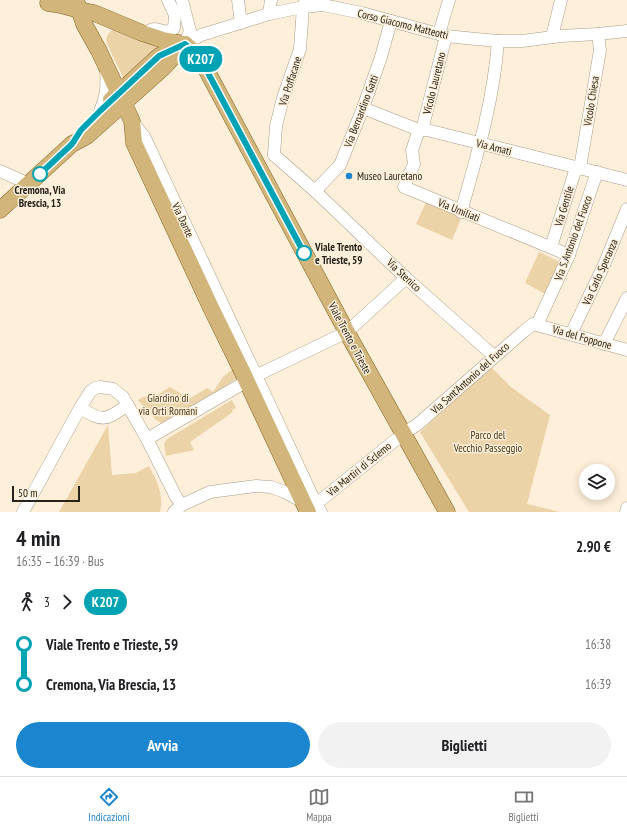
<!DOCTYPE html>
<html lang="it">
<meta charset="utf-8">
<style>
:root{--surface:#fff;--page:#f2f2f2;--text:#202124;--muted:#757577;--line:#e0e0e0;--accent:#1c85cf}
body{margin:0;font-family:"PT Sans Narrow",sans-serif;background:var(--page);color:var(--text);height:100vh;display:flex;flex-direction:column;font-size:15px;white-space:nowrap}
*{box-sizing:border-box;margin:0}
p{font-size:13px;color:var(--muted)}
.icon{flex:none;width:22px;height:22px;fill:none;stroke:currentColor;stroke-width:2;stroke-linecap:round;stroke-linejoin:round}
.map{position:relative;height:512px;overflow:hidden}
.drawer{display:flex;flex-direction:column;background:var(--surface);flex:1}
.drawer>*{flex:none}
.badge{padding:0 8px;border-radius:13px;font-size:14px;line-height:26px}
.fabs{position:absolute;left:579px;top:464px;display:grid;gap:8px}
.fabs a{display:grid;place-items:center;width:36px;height:36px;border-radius:50%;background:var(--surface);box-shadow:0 2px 10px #0003;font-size:20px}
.scale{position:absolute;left:12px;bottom:10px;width:68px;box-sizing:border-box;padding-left:4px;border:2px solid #27221a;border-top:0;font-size:11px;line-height:14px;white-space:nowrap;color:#27221a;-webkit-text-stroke:3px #fdefd9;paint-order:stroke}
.map>.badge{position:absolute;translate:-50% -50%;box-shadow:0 0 0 2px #fff}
.legs{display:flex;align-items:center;gap:6px;height:44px;padding:0 16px;font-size:13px}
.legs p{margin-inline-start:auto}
.overview{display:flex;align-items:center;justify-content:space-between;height:68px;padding:0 16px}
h1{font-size:22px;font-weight:700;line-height:30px}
.cta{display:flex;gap:8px;margin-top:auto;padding:8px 16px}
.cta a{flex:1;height:46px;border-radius:24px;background:var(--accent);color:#fff;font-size:16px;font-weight:700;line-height:46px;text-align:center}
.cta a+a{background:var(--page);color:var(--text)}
ul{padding:0 16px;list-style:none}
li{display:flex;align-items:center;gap:14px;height:40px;font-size:15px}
li i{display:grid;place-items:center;width:6px;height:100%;margin:0 5px;background:currentColor}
li i::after{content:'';width:10px;height:10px;margin:-5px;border:3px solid;border-radius:50%;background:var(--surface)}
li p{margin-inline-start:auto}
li:first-child i{background:linear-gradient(#0000 50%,currentColor 0)}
li:last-child i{background:linear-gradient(currentColor 50%,#0000 0)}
.tabs{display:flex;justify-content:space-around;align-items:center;height:56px;border-top:1px solid var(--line);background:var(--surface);font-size:11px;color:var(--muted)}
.tabs a{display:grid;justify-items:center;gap:2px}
.tabs .on{color:var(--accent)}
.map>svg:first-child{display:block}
.green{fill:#ebd2a7}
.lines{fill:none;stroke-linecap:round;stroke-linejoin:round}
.minor-casing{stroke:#aa9d88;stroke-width:13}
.major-casing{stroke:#82621f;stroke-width:17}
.minor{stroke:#fff;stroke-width:12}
.major{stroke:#d1b57a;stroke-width:16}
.line-1-casing{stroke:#fff;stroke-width:9}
.line-1{stroke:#00a3b4;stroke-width:6}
.stop-1-dot{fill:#fff;stroke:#00a3b4;stroke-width:2}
.poi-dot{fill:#1c85cf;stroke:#fdefd9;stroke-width:1.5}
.labels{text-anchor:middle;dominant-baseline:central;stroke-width:3;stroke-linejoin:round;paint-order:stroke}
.street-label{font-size:11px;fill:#27221a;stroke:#fdefd9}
.poi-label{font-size:11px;fill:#27221a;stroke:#fdefd9;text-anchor:start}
.stop-label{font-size:11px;font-weight:bold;fill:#27221a;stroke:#fdefd9}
.park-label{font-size:11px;fill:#473618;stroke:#fdefd9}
</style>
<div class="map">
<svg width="627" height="512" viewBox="0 0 627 512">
<rect width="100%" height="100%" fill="#fdefd9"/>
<g class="green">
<path d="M115,29L120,30L159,48L124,79L107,44C105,37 108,32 115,29Z"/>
<polygon points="427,200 462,216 452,240 416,224"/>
<polygon points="539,252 562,263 547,295 525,283"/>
<polygon points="491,367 511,387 550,415 527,504 560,512 469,512 420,432"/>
<path d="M234,368L237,378L214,394L161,423L156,420L138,400C143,396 147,396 154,397L170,387L189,399L207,388L213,392L223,377Z"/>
<polygon points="232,400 236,408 232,410 233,412 190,442 194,450 166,456 164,444 167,439"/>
<path d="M108,425L112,475L136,473L149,466C157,481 164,495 160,512H59Z"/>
</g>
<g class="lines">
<g class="minor-casing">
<g id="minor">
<polyline points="182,0 190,31 185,44"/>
<polyline points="238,0 241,23"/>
<polyline points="269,14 271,0"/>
<path d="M144,33C147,32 151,29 154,29C163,29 165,35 174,28L175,15L168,0"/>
<polyline points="439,34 449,0"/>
<polyline points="552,37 561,0"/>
<polyline points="185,44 201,35 211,32 269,14 303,7 323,5 362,13 446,36 476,39 498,41 522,41 561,36 598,34 627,31"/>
<polyline points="363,108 419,130 427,130 627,180"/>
<path d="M100,111C107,95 107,86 106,69"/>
<polyline points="132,121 145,138 316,504 321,512"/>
<polyline points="419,130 412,150 414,164 404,187 569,255"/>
<polyline points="422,130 446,36"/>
<polyline points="274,155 315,191 406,278 494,356"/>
<polyline points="274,155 276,126 283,98 300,49 303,7 306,0"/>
<polyline points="0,171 29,184"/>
<polyline points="315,191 340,165 363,108 381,57 391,21"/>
<path d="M461,212C477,156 494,99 498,41"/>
<polyline points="551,247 575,171 580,168 600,50 598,34"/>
<polyline points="537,325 569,255 597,172"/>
<polyline points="571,334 604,265 627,209"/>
<polyline points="604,344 627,298"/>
<path d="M80,408C105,423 105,420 128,405"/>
<polyline points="147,439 242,384 247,380 347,332 406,278"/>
<polyline points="316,504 403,434 418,424 523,332 533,324 627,350"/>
<polyline points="23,512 80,408 90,392 95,388 100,387 113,389 123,397 147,439 176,497 182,505"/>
<polyline points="174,512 182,505 210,492 256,486 271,487 285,492 303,502"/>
<polyline points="626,512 627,508"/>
</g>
</g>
<g class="major-casing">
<g id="major">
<polyline points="76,0 84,24 99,51 132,121 134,143 212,310 241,369 303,502 308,512"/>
<polyline points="48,3 61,5 79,10 94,13 142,33 163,40 185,44"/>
<polyline points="185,44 199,56 350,338 447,512"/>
<polyline points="111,100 159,56 180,46"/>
<polyline points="0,210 72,144 87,136 163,68 185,44"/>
</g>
</g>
<use href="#minor" class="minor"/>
<use href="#major" class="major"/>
</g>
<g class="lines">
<g class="line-1-casing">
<polyline id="line-1" points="40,174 72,144 81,130 100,111 159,56 185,44 199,56 304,253"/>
</g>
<use href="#line-1" class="line-1"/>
</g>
<g class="stop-1-dot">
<circle cx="40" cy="174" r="7"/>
<circle cx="304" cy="253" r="7"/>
</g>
<circle class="poi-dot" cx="349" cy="176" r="4"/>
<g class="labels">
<g class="street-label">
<text transform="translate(403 24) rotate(14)">Corso Giacomo Matteotti</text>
<text transform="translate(290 81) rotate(-72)">Via Poffacane</text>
<text transform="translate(434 83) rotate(-76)">Vicolo Lauretano</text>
<text transform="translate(591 101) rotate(-81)">Vicolo Chiesa</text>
<text transform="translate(361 111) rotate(-69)">Via Bernardino Gatti</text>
<text transform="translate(494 147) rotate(14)">Via Amati</text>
<text transform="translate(564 206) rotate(-73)">Via Gentile</text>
<text transform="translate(459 210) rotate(22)">Via Umiliati</text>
<text transform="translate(183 220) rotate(65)">Via Dante</text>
<text transform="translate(573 238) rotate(-70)">Via S.Antonio del Fuoco</text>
<text transform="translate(600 272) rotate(-66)">Via Carlo Speranza</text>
<text transform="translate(404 275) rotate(43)">Via Stenico</text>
<text transform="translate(582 337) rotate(16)">Via del Foppone</text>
<text transform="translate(350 338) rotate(62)">Viale Trento e Trieste</text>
<text transform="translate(470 378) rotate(-42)">Via Sant'Antonio del Fuoco</text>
<text transform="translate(359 469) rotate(-39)">Via Martiri di Sclemo</text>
</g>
<g class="poi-label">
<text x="357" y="176">Museo Lauretano</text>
</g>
<g class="stop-label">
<text x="40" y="190">Cremona, Via<tspan x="40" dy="13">Brescia, 13</tspan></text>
<text x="315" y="247" text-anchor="start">Viale Trento<tspan x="315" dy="13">e Trieste, 59</tspan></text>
</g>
<g class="park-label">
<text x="168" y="398">Giardino di<tspan x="168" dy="13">via Orti Romani</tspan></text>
<text x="488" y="435">Parco del<tspan x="488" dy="13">Vecchio Passeggio</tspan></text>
</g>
</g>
</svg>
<div class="fabs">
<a><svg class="icon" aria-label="layers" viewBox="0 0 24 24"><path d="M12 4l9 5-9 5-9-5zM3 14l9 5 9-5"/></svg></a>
</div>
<div class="scale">50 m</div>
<b class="badge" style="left:201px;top:59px;background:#00a3b4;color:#fff">K207</b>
</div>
<section class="drawer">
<div class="overview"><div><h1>4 min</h1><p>16:35 – 16:39 · Bus</p></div><b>2.90 €</b></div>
<div class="legs"><svg class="icon" aria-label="walk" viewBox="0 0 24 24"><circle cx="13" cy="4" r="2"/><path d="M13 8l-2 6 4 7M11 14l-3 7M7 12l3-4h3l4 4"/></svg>3<svg class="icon" aria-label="forward" viewBox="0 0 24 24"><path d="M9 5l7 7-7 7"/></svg><b class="badge" style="background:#00a3b4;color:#fff">K207</b></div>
<ul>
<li><i style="color:#00a3b4"></i><b>Viale Trento e Trieste, 59</b><p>16:38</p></li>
<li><i style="color:#00a3b4"></i><b>Cremona, Via Brescia, 13</b><p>16:39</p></li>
</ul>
<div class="cta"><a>Avvia</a><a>Biglietti</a></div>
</section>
<nav class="tabs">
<a class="on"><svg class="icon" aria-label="directions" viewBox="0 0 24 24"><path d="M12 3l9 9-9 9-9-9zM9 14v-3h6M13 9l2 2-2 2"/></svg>Indicazioni</a>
<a><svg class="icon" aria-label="map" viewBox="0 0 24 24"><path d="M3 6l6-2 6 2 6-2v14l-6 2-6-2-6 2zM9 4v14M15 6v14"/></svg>Mappa</a>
<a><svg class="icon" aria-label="tickets" viewBox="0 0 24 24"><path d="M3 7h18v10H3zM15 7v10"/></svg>Biglietti</a>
</nav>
